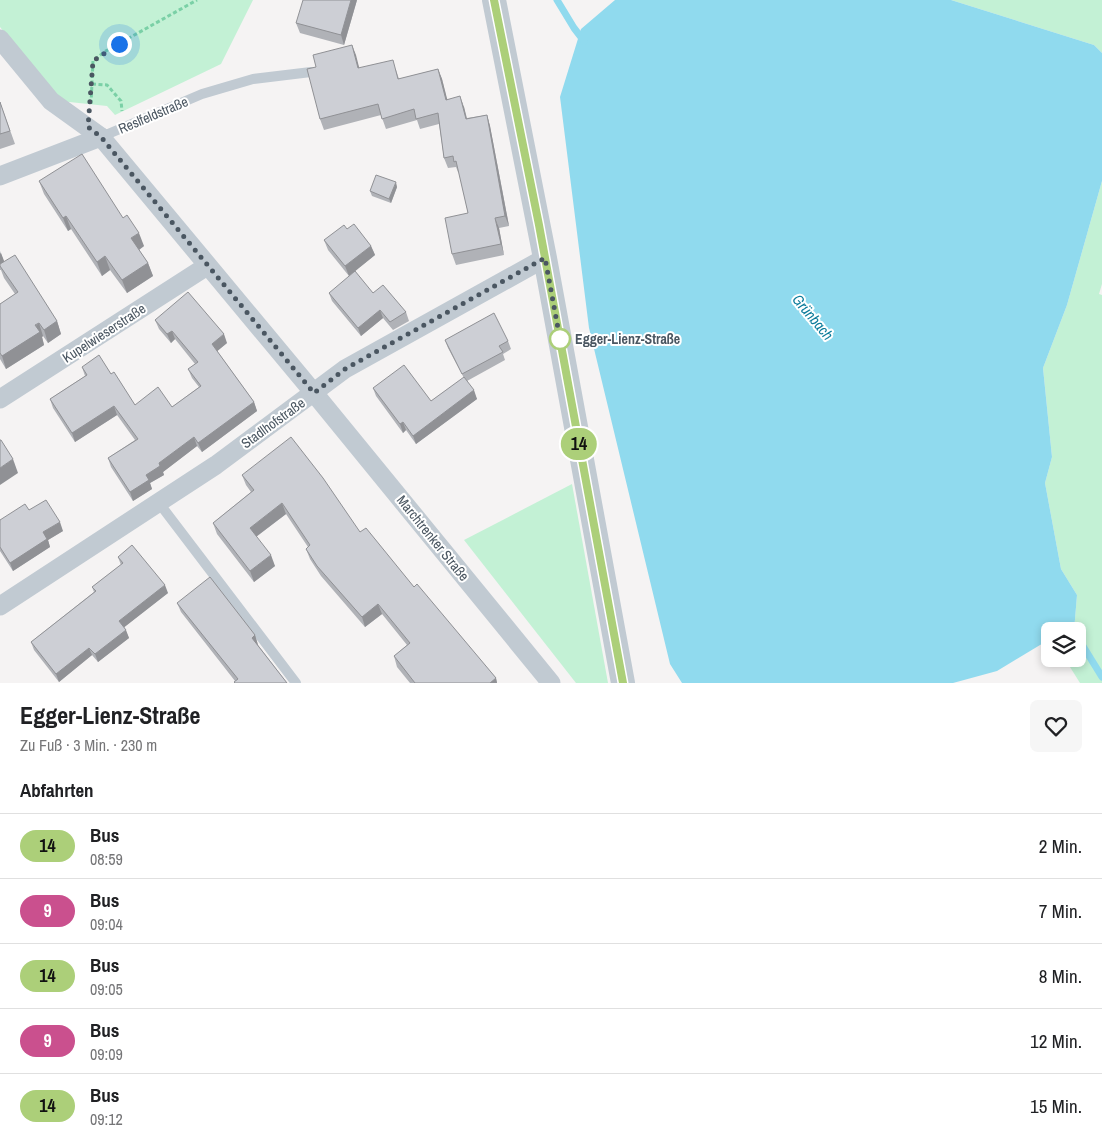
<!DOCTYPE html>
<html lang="de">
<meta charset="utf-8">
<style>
:root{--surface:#fff;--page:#f6f6f6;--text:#202124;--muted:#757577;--line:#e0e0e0}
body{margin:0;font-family:"Archivo Narrow",sans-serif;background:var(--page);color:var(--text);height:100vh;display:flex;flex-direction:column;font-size:19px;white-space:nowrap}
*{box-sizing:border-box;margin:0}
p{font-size:16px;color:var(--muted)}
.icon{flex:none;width:28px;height:28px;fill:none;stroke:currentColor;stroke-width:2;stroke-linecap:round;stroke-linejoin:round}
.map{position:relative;height:683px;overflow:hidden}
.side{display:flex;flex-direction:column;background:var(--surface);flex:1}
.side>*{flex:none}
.badge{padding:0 10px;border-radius:16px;font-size:18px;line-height:32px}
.fabs{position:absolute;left:1041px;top:622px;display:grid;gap:10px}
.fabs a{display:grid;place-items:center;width:45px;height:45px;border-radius:8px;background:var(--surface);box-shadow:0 2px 8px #0003;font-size:25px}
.you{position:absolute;width:25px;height:25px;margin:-12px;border:4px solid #fff;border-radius:50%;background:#1a73e8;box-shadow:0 0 0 8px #1a73e833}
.map>.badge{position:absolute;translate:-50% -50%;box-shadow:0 0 0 2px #fff}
h2{padding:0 20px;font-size:19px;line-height:45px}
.round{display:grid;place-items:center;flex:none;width:52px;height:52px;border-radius:8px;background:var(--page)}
.overview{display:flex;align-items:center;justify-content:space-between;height:85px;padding:0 20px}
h1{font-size:24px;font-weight:700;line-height:38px}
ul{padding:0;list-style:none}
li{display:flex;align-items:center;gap:15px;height:65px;padding:0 20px;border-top:1px solid var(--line)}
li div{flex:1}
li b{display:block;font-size:19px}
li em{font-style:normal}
li .badge{min-width:55px;font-weight:700;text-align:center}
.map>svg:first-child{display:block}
.green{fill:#c3f1d5}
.water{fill:#90daee}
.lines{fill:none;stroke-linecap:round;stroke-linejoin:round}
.stream{stroke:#90daee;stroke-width:7}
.path{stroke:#7ad0a6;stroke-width:3;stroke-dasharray:4 2.5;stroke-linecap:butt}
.service{stroke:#c1cad2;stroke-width:10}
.minor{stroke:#c1cad2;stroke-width:19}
.tertiary{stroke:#c1cad2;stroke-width:24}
.wall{fill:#b0b2b7}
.shaded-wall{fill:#909195}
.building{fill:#cdcfd5;stroke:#909195}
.line-casing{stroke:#fff;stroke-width:11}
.line{stroke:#accf79;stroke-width:8}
.walk{stroke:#4a5661;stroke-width:5;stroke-dasharray:0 9}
.stop-dot{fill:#fff;stroke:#accf79;stroke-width:2.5}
.labels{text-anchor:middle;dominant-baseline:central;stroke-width:4;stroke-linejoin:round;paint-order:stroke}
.street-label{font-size:14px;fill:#4a5661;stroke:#fff}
.stop-label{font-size:14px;font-weight:bold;fill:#4a5661;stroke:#fff;text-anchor:start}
.water-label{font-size:15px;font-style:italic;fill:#0c7c9b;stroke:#fff}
</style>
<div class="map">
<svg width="1102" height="683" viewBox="0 0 1102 683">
<rect width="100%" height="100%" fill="#f5f3f3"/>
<g class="green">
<polygon points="0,0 253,0 221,64 115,115 107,106 60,101 0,27"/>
<polygon points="951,0 1102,0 1102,53 1094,45"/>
<polygon points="1102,181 1102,284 1099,294 1102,295 1102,683 1080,683 1065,659 1078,659 1078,631 1074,631 1077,595 1061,569 1045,483 1052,457 1043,368 1067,305"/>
<polygon points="572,484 608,683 576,683 464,540"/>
</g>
<polygon class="water" points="615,0 951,0 1094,45 1102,53 1102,181 1067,305 1043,368 1052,457 1045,483 1061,569 1077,595 1074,631 1050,631 1050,639 997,671 953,683 682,683 670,664 589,328 560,97 581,29"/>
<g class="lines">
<g class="stream">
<polyline points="557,0 574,28 584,41"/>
<polyline points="1078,638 1102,677"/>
</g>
<g class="path">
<polyline points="92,84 107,85 121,101 122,111"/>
<polyline points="91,104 93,61 104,52 197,0"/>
</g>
<g class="service">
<polyline points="101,137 202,94 253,79 311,72"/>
<polyline points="159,503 296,683"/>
</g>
<g class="minor">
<polyline points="0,39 51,101 101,137 314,393 551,683"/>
<polyline points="0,176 101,137"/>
<polyline points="0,399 207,266"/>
<polyline points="0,606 216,465 345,369 545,258"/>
</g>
<polyline class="tertiary" points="494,0 545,258 623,683"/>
</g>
<g class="wall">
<polygon points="357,0 344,45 300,33 296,23"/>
<polygon points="352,45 359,68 396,70 399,79 438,69 442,79 447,100 464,107 467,118 487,115 490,126 509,226 499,228 504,255 456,265 452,254 468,213 459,172 458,172 456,167 448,168 444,158 439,124 420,129 417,120 386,129 381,115 324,130 320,119 316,67"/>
<polygon points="0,102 15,144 0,149"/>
<polygon points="39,181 144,246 139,250 148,263 153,276 127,293 110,270 102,276 71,229 68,231 44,194"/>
<polygon points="397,187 391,203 372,196 370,191"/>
<polygon points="347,229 371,246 375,255 349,276 328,250 324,240"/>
<polygon points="0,251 4,262 57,321 61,334 48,343 43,336 42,337 44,345 6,369 0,359 0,304 15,294 4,278 1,270 0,270"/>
<polygon points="329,293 373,293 406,312 409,321 393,330 383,318 361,336 332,301"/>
<polygon points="155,320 227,343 217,351 254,402 257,411 202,452 197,446 163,472 164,475 150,483 152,489 133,501 111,467 108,458 135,440 117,415 75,442 53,408 50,399 85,376 82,367 111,374 135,405 172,407 199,387 192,378 188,369 195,364 175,339 171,343 159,329"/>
<polygon points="445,340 508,341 511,349 503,354 505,360 467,381 477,399 416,444 406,430 403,433 376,396 373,388 431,401 464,378 448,348"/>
<polygon points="242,475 360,532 414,587 496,678 497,683 410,683 397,667 394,656 407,645 382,614 365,627 321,576 310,559 306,549 308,547 286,514 256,537 275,566 254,582 217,534 213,523 251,492 246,485"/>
<polygon points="0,520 63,531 48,540 50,547 13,571 0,551"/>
<polygon points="118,557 168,593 124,627 129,638 98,662 92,655 59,682 34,650 31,642 94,592 92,587 121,565"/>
<polygon points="177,603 255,635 258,645 287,683 235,681 181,612"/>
</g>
<g class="shaded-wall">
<polygon points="351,0 357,0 344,45 341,35"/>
<polygon points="352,45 356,55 362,79 358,68"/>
<polygon points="438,69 442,79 450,110 446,100"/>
<polygon points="460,96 464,107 469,129 466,119"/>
<polygon points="487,115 490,126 509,226 505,216"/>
<polygon points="396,182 397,187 391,203 389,199"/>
<polygon points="66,216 71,229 68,231 63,218"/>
<polygon points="495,218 499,228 504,255 501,244"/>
<polygon points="139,233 144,246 136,252 131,238"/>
<polygon points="371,246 375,255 349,276 345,266"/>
<polygon points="1,253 6,266 0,266 0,254"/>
<polygon points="105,256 110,270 102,276 97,262"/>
<polygon points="148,263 153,276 127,293 122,280"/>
<polygon points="380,310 383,318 361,336 358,328"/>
<polygon points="57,321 61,334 48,343 44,330"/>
<polygon points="39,323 43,336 42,337 44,345 6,369 2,356"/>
<polygon points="172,331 175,339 171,343 167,334"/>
<polygon points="224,334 227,343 215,353 212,344"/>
<polygon points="474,390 477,399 416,444 413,436"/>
<polygon points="254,402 257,411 202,452 198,443"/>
<polygon points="114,406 117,415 75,442 72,433"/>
<polygon points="403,422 406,430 403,433 400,424"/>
<polygon points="194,437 197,446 163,472 164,475 150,483 152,489 133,501 130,492 146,475 159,463"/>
<polygon points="13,459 18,473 0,485 0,468"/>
<polygon points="282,503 286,514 253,539 250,528"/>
<polygon points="60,522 63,531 48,540 50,547 13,571 10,563 43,532"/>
<polygon points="271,555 275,566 254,582 250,571"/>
<polygon points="165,585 168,593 122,629 119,621"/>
<polygon points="378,604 382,614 365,627 362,617"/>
<polygon points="126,630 129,638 98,662 95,654"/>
<polygon points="255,635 258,645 255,647 252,638"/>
<polygon points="89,648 92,655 59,682 56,674"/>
<polygon points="496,678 497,683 490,683"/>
</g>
<g class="building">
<polygon points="303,0 351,0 341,35 296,23"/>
<polygon points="352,45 358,68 393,60 398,79 438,69 446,100 460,96 466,119 487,115 505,216 495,218 501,244 452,254 445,218 468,213 456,161 454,162 453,156 444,158 438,113 416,119 414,109 382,119 378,104 320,119 307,69 316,67 313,55"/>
<polygon points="0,102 10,131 0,134"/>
<polygon points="82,154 123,218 127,215 139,233 131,238 148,263 122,280 105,256 97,262 66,216 63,218 39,181"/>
<polygon points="376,175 396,182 389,199 370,191"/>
<polygon points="354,224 371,246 345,266 324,240 344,225 347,229"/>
<polygon points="15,255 57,321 44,330 39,323 35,325 40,332 2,356 0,353 0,304 18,292 0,266 0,264"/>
<polygon points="355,271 373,293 383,285 406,312 390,322 380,310 358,328 329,293"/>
<polygon points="188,292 224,334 212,344 254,402 198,443 194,437 159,463 160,466 146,475 149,480 130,492 108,458 138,439 114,406 72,433 50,399 87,375 82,367 99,355 111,374 114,372 135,405 158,387 172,407 201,386 188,369 198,362 172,331 167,334 155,320"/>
<polygon points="494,313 508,341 499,346 503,352 462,374 445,340"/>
<polygon points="404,365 431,401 464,377 474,390 413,436 403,422 400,424 373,388"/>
<polygon points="291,437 323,478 360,532 366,528 414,587 417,584 496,678 490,683 415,683 394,656 410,643 378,604 362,617 317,566 306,549 310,545 282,503 250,528 271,555 250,571 213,523 254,490 242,475"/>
<polygon points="0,440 1,440 13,459 0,468"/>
<polygon points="46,500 60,522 43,532 47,539 10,563 0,547 0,520 25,504 29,510"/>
<polygon points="132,545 165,585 119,621 126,630 95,654 89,648 56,674 31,642 96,591 92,587 123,563 118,557"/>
<polygon points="210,577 255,635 252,638 287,683 235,683 234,682 238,679 177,603"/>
</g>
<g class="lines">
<g class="line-casing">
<polyline id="line" points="494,0 539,225 623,683"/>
</g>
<use href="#line" class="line"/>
<polyline class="walk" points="119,44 93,61 88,127 101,137 314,393 345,369 545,258 560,339"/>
</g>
<circle class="stop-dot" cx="560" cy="339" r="10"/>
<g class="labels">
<g class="street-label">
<text transform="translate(153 115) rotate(-23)">Reslfeldstraße</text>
<text transform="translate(104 333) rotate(-33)">Kupelwieserstraße</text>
<text transform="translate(273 423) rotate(-36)">Stadlhofstraße</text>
<text transform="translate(433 538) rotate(51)">Marchtrenker Straße</text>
</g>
<g class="stop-label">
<text x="575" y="339">Egger-Lienz-Straße</text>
</g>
<g class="water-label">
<text transform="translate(813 317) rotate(50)">Grünbach</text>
</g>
</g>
</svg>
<div class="fabs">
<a><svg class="icon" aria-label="layers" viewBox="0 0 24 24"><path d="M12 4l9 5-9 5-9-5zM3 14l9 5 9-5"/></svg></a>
</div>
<div class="you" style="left:119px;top:44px"></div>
<b class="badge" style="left:579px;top:444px;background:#accf79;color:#111">14</b>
</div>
<section class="side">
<div class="overview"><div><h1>Egger-Lienz-Straße</h1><p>Zu Fuß · 3 Min. · 230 m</p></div><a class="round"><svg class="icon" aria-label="heart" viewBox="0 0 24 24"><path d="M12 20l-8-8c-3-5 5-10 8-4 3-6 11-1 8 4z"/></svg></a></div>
<h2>Abfahrten</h2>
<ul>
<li><span class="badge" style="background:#accf79;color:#111">14</span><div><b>Bus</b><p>08:59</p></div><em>2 Min.</em></li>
<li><span class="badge" style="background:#ca508e;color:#fff">9</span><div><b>Bus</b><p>09:04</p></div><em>7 Min.</em></li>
<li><span class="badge" style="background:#accf79;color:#111">14</span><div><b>Bus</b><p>09:05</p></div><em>8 Min.</em></li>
<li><span class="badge" style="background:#ca508e;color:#fff">9</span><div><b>Bus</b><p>09:09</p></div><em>12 Min.</em></li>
<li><span class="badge" style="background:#accf79;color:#111">14</span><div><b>Bus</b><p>09:12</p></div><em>15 Min.</em></li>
</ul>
</section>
